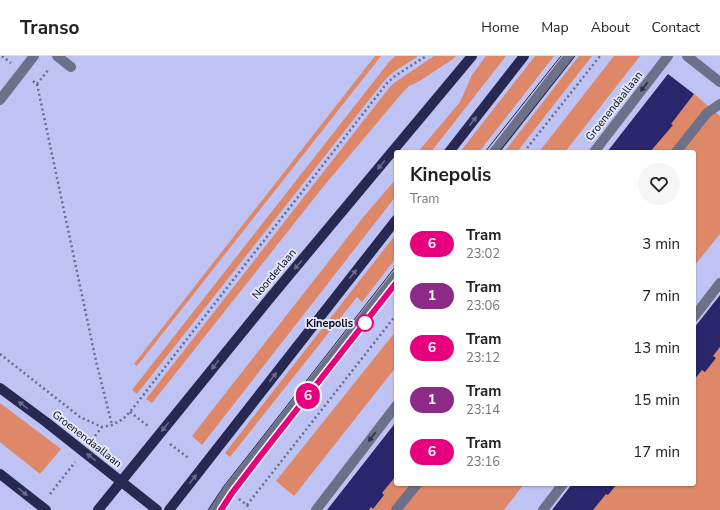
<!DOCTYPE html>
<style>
:root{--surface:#fff;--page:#f6f6f6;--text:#202124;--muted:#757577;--line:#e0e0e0}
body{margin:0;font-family:"Nunito Sans",sans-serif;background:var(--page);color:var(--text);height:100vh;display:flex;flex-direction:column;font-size:15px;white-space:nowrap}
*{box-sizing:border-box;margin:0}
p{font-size:13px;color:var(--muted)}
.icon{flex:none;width:22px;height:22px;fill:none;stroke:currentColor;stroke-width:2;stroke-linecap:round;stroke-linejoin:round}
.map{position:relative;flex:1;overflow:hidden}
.sheet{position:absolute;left:394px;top:94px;width:302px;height:336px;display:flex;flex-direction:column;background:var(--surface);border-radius:4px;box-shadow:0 1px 3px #0004}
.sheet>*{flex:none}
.badge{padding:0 8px;border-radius:13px;font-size:14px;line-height:26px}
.map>.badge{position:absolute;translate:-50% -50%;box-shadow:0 0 0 2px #fff}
.round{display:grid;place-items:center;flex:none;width:42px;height:42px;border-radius:21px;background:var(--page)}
.head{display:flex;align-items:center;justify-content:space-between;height:68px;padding:0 16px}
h1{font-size:19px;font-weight:700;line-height:30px}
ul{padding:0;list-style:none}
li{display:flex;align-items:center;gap:12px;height:52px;padding:0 16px}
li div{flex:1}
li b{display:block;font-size:15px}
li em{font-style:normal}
li .badge{min-width:44px;font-weight:700;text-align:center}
header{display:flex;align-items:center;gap:24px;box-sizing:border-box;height:56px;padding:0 20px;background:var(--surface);border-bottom:1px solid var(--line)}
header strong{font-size:19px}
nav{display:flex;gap:22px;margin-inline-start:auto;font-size:14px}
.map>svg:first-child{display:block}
.green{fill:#de8769}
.building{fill:#2a266b}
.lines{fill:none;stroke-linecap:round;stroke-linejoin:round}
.path{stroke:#686b8e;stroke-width:2.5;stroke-dasharray:2 3;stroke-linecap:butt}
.minor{stroke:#6d7089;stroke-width:10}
.major{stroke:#282953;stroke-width:10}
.tram{stroke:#202139;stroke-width:1}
.oneway{fill:#2c2d43}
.oneway2{fill:#6a6b8d}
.line-casing{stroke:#fff;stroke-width:9}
.line{stroke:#e6007e;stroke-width:6}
.stop-dot{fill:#fff;stroke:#e6007e;stroke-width:2}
.labels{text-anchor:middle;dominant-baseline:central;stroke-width:4;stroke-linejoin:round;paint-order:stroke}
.street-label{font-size:11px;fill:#09091e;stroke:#e4e6f9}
.stop-label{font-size:11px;font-weight:bold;fill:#09091e;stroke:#e4e6f9;text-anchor:end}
</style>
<header>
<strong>Transo</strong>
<nav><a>Home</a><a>Map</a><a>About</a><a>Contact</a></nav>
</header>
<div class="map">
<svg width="720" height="454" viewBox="0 0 720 454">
<rect width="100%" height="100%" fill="#bec3f4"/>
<g class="green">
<polygon points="375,0 381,0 137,310 134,308"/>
<path d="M395,0H418C407,8 394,14 384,25L137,338L132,334L389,6Z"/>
<polygon points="434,0 456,0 453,3 418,26 409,30 403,36 323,131 152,347 146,343 389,32 394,27"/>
<polygon points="486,0 506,0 431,96 418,96 460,46 472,19"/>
<polygon points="535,0 554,0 479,96 460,96"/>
<polygon points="579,0 592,0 517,96 504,96"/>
<polygon points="614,0 640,0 565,96 539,96"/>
<polygon points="694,38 720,60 720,178 694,210 694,96 648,96"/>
<polygon points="396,123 396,140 202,389 192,380 365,159"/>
<polygon points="396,178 396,202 362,246 357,241 230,401 225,397"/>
<polygon points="396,275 396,311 294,440 276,425"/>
<polygon points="720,291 720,454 592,454 613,428 694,428 694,324"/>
<polygon points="0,347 61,393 40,418 0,386"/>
<polygon points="396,419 396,428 524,428 504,454 369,454"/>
</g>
<g class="building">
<polygon points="668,18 694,38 671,68 673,69 650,96 607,96"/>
<polygon points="720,239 720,291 713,300 716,302 705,316 702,314 694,324 694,272"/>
<polygon points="396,366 396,420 382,437 384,439 373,453 371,451 369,454 327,454"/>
<polygon points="572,428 617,428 608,439 606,438 593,454 552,454"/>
</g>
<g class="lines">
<g class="path">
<polyline points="2,0 11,7"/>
<polyline points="33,25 37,28 96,305 112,369"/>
<polyline points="37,28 49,13"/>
<polyline points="524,96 600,0"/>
<polyline points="0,298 80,361 102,371 112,369 123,363 130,356 387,27 395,20 426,0"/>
<polyline points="130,356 148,370"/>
<polyline points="92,384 102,371"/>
<polyline points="170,388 190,403"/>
<polyline points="50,438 75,406"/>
<polyline points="239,443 247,449 249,454"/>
<polyline points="247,449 396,259"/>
</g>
<g class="minor">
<polyline points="57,0 71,11"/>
<polyline points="687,0 720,26"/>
<polyline points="0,44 34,0"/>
<polyline points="494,96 569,0"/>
<polyline points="594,96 668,0"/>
<polyline points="676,96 707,57 720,48"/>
<polyline points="694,261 720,227"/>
<polyline points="214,454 228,434 396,220"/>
<polyline points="316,454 396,350"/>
<polyline points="396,454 417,428"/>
<polyline points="543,454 563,428"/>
</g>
<g class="major">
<polyline points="449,96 524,0"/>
<polyline points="0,332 46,366 157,454"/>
<polyline points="0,418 46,454"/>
<polyline points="98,454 270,242 472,0"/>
<polyline points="169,454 396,164"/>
</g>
<g class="tram">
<polyline points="485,96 561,0"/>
<polyline points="499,96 575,0"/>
<polyline points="208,454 224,430 250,397 396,210"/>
<polyline points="221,454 232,437 258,403 396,227"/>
</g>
</g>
<defs><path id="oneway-solid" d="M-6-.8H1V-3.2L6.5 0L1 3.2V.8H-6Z"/></defs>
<g class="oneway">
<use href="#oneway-solid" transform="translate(644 31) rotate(128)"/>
<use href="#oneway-solid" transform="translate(372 381) rotate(128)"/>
</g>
<g class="oneway2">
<use href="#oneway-solid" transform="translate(473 65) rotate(-52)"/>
<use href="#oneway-solid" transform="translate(381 109) rotate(130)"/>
<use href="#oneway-solid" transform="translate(298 209) rotate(130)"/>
<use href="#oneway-solid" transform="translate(353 218) rotate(-52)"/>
<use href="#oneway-solid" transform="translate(215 309) rotate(129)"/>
<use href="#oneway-solid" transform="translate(273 321) rotate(-52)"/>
<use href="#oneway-solid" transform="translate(23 349) rotate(-144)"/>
<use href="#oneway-solid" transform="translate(165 371) rotate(129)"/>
<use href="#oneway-solid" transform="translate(91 401) rotate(-142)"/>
<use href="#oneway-solid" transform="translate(193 423) rotate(-52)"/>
<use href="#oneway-solid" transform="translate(23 436) rotate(39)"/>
</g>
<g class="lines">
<g class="line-casing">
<polyline id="line" points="221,454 232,437 258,403 396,227"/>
</g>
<use href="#line" class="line"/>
</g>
<circle class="stop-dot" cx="365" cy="267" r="8"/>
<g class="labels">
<g class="street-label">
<text transform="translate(614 50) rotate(-52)">Groenendaallaan</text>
<text transform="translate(274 218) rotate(-50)">Noorderlaan</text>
<text transform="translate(87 383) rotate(38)">Groenendaallaan</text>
</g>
<g class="stop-label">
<text x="353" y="267">Kinepolis</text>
</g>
</g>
</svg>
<b class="badge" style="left:308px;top:340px;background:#e6007e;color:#fff">6</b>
<section class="sheet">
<div class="head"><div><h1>Kinepolis</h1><p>Tram</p></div><a class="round"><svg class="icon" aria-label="heart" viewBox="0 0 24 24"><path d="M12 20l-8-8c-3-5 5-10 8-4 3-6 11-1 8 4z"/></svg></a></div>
<ul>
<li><span class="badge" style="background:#e6007e;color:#fff">6</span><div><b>Tram</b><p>23:02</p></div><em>3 min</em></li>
<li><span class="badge" style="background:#8c2b87;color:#fff">1</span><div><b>Tram</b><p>23:06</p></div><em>7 min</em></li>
<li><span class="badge" style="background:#e6007e;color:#fff">6</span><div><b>Tram</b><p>23:12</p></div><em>13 min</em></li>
<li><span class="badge" style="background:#8c2b87;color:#fff">1</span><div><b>Tram</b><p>23:14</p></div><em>15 min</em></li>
<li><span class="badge" style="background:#e6007e;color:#fff">6</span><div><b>Tram</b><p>23:16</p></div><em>17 min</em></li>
</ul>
</section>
</div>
